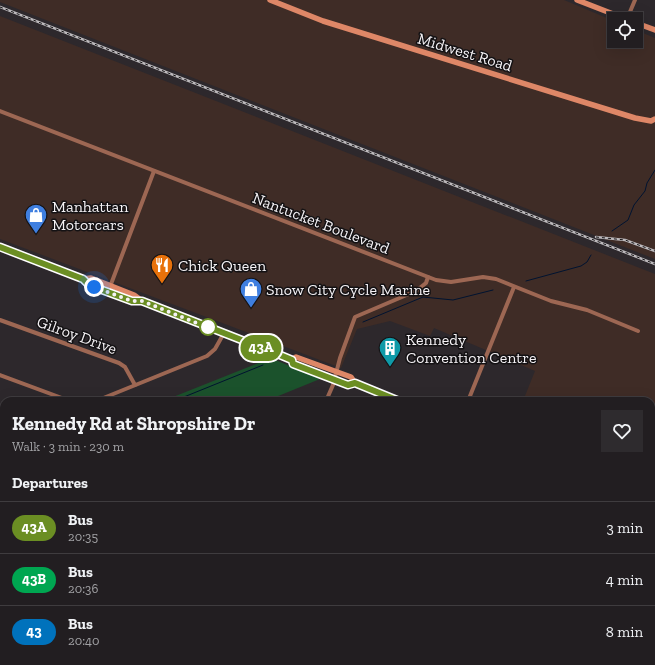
<!DOCTYPE html>
<meta charset="utf-8">
<style>
:root{--surface:#221e21;--page:#2e2b2e;--text:#f1f3f6;--muted:#a2a2a5;--line:#3f3c3f}
body{margin:0;font-family:"Zilla Slab",serif;background:var(--page);color:var(--text);height:100vh;display:flex;flex-direction:column;font-size:15px;white-space:nowrap}
*{box-sizing:border-box;margin:0}
p{font-size:13px;color:var(--muted)}
.icon{flex:none;width:22px;height:22px;fill:none;stroke:currentColor;stroke-width:2;stroke-linecap:round;stroke-linejoin:round}
.map{position:relative;flex:1;overflow:hidden}
.sheet{position:absolute;left:0px;top:397px;width:655px;height:268px;display:flex;flex-direction:column;background:var(--surface);border-radius:12px 12px 0 0;box-shadow:0 4px 16px #0002,0 0 0 1px var(--line)}
.sheet>*{flex:none}
.badge{padding:0 8px;border-radius:13px;font-size:14px;line-height:26px}
.controls{position:absolute;left:607px;top:12px;display:grid;gap:8px}
.controls a{display:grid;place-items:center;width:36px;height:36px;border-radius:0px;background:var(--surface);box-shadow:0 4px 16px #0002,0 0 0 1px var(--line);font-size:20px}
.you{position:absolute;width:20px;height:20px;margin:-10px;border:3px solid #fff;border-radius:50%;background:#1a73e8;box-shadow:0 0 0 6px #1a73e833}
.map>.badge{position:absolute;translate:-50% -50%;box-shadow:0 0 0 2px #fff}
h2{padding:0 12px;font-size:15px;line-height:36px}
.round{display:grid;place-items:center;flex:none;width:42px;height:42px;border-radius:0px;background:var(--page)}
.summary{display:flex;align-items:center;justify-content:space-between;height:68px;padding:0 12px}
h1{font-size:19px;font-weight:700;line-height:30px}
ul{padding:0;list-style:none}
li{display:flex;align-items:center;gap:12px;height:52px;padding:0 12px;border-top:1px solid var(--line)}
li div{flex:1}
li b{display:block;font-size:15px}
li em{font-style:normal}
li .badge{min-width:44px;font-weight:700;text-align:center}
.map>svg:first-child{display:block}
.industrial{fill:#3f2c26}
.green{fill:#1b522c}
.lines{fill:none;stroke-linecap:round;stroke-linejoin:round}
.stream{stroke:#001330;stroke-width:1}
.street{stroke:#9d6753;stroke-width:4}
.secondary{stroke:#de8767;stroke-width:5.5}
.rail-casing{stroke:#bdbabd;stroke-width:2.5}
.rail{stroke:#141214;stroke-width:1;stroke-dasharray:3;stroke-linecap:butt}
.line-casing{stroke:#fff;stroke-width:9}
.line{stroke:#6b8e23;stroke-width:6}
.walk{stroke:#f5f2f5;stroke-width:4;stroke-dasharray:0 7.2}
.stop-dot{fill:#fff;stroke:#6b8e23;stroke-width:2}
.labels{text-anchor:middle;dominant-baseline:central;stroke-width:3;stroke-linejoin:round;paint-order:stroke}
.street-label{font-size:16px;fill:#f5f2f5;stroke:#141214}
.poi-label{font-size:16px;fill:#f5f2f5;stroke:#141214;text-anchor:start}
</style>
<div class="map">
<svg width="655" height="665" viewBox="0 0 655 665">
<rect width="100%" height="100%" fill="#2d282c"/>
<g class="industrial">
<polygon points="0,0 564,0 614,21 614,41 636,41 636,30 655,38 655,259 0,2"/>
<polygon points="0,16 655,274 655,447 651,445 651,401 523,401 535,371 434,328 430,336 390,321 357,329 341,368 0,239"/>
</g>
<g class="green">
<polygon points="271,358 320,379 266,401 163,401"/>
<polygon points="4,466 4,507 0,509 0,468"/>
</g>
<g class="lines">
<g class="stream">
<polyline points="612,231 628,220 634,205 645,191 647,183 655,170"/>
<polyline points="526,281 581,266 587,262 591,255"/>
<polyline points="363,322 423,297 453,300 493,290"/>
<polyline points="174,401 263,365"/>
<polyline points="0,471 4,470"/>
</g>
<g class="street">
<polyline points="627,19 635,0"/>
<polyline points="0,111 436,280 451,282 483,277 496,279 551,301 587,310 638,331"/>
<polyline points="108,292 154,171"/>
<polyline points="0,320 119,363 125,367 135,385"/>
<polyline points="0,375 70,401"/>
<polyline points="96,401 207,356 215,349 224,333"/>
<polyline points="326,401 333,385 340,358 355,317 416,291 426,283 428,277"/>
<polyline points="468,401 514,287"/>
<polyline points="0,429 4,431"/>
<polyline points="0,440 4,438"/>
<polyline points="0,538 4,536"/>
<polyline points="0,569 4,570"/>
<polyline points="0,621 4,622"/>
<polyline points="104,661 114,665"/>
<polyline points="246,661 257,665"/>
<polyline points="393,661 403,665"/>
<polyline points="55,665 57,661"/>
<polyline points="134,665 136,661"/>
<polyline points="318,665 319,661"/>
<polyline points="452,665 454,661"/>
</g>
<g class="secondary">
<polyline points="270,0 323,21 635,118 651,121 655,119"/>
<polyline points="577,0 626,19"/>
<polyline points="636,23 655,30"/>
<polyline points="0,247 83,279 89,285 94,287 132,301 142,301"/>
<polyline points="83,279 91,278 134,295 142,301 280,355 292,360 293,364 348,385 355,383 399,401"/>
<polyline points="292,360 296,357 351,377 355,383"/>
<polyline points="651,497 655,499"/>
<polyline points="651,507 655,509"/>
<polyline points="651,547 655,537"/>
<polyline points="651,567 655,559"/>
<polyline points="608,665 609,661"/>
</g>
<g class="rail-casing">
<g id="rail">
<polyline points="0,7 655,264"/>
<polyline points="596,237 625,240 655,251"/>
</g>
</g>
<use href="#rail" class="rail"/>
</g>
<g class="lines">
<g class="line-casing">
<polyline id="line" points="0,247 83,279 89,285 94,287 132,301 142,301 280,355 292,360 293,364 348,385 355,383 399,401"/>
</g>
<use href="#line" class="line"/>
<polyline class="walk" points="94,287 132,301 142,301 209,328 208,327"/>
</g>
<defs>
<g id="shop-pin" transform="scale(1.15)"><path d="M0 17L-7.5 6A9.5 9.5 0 1 1 7.5 6Z" fill="#3f7fe0" stroke="#141214"/><path d="M-5-2.5h2.3a2.7 3.5 0 0 1 5.4 0H5L5.5 6h-11ZM-1.5-2.5h3a1.5 2.3 0 0 0-3 0Z" fill="#fff"/></g>
<g id="restaurant-pin" transform="scale(1.15)"><path d="M0 17L-7.5 6A9.5 9.5 0 1 1 7.5 6Z" fill="#e8710a" stroke="#141214"/><path d="M-5-6h1v4h1v-4h1v4h1v-4h1v5L-1.5 .5V6h-2V.5L-5-1ZM5-6V6H3V1.5H1.5Q1.5-4 5-6Z" fill="#fff"/></g>
<g id="building-pin" transform="scale(1.15)"><path d="M0 17L-7.5 6A9.5 9.5 0 1 1 7.5 6Z" fill="#0f9aa8" stroke="#141214"/><path d="M-4-6H4V6H1V3H-1V6H-4ZM-2.5-4.3h1.7v1.8h-1.7ZM.8-4.3h1.7v1.8H.8ZM-2.5-1h1.7V.8h-1.7ZM.8-1h1.7V.8H.8Z" fill="#fff"/></g>
</defs>
<g fill-rule="evenodd">
<use href="#shop-pin" x="36" y="215"/>
<use href="#restaurant-pin" x="162" y="265"/>
<use href="#shop-pin" x="251" y="289"/>
<use href="#building-pin" x="390" y="348"/>
</g>
<circle class="stop-dot" cx="208" cy="327" r="8"/>
<g class="labels">
<g class="street-label">
<text transform="translate(465 52) rotate(17)">Midwest Road</text>
<text transform="translate(321 223) rotate(21)">Nantucket Boulevard</text>
<text transform="translate(77 335) rotate(20)">Gilroy Drive</text>
</g>
<g class="poi-label">
<text x="52" y="206">Manhattan<tspan x="52" dy="18">Motorcars</tspan></text>
<text x="178" y="265">Chick Queen</text>
<text x="266" y="289">Snow City Cycle Marine</text>
<text x="406" y="339">Kennedy<tspan x="406" dy="18">Convention Centre</tspan></text>
</g>
</g>
</svg>
<div class="controls">
<a><svg class="icon" aria-label="locate" viewBox="0 0 24 24"><circle cx="12" cy="12" r="6"/><path d="M12 2v4M12 18v4M2 12h4M18 12h4"/></svg></a>
</div>
<div class="you" style="left:94px;top:287px"></div>
<b class="badge" style="left:261px;top:348px;background:#6b8e23;color:#fff">43A</b>
<section class="sheet">
<div class="summary"><div><h1>Kennedy Rd at Shropshire Dr</h1><p>Walk · 3 min · 230 m</p></div><a class="round"><svg class="icon" aria-label="heart" viewBox="0 0 24 24"><path d="M12 20l-8-8c-3-5 5-10 8-4 3-6 11-1 8 4z"/></svg></a></div>
<h2>Departures</h2>
<ul>
<li><span class="badge" style="background:#6b8e23;color:#fff">43A</span><div><b>Bus</b><p>20:35</p></div><em>3 min</em></li>
<li><span class="badge" style="background:#00a651;color:#fff">43B</span><div><b>Bus</b><p>20:36</p></div><em>4 min</em></li>
<li><span class="badge" style="background:#0072bc;color:#fff">43</span><div><b>Bus</b><p>20:40</p></div><em>8 min</em></li>
</ul>
</section>
</div>
